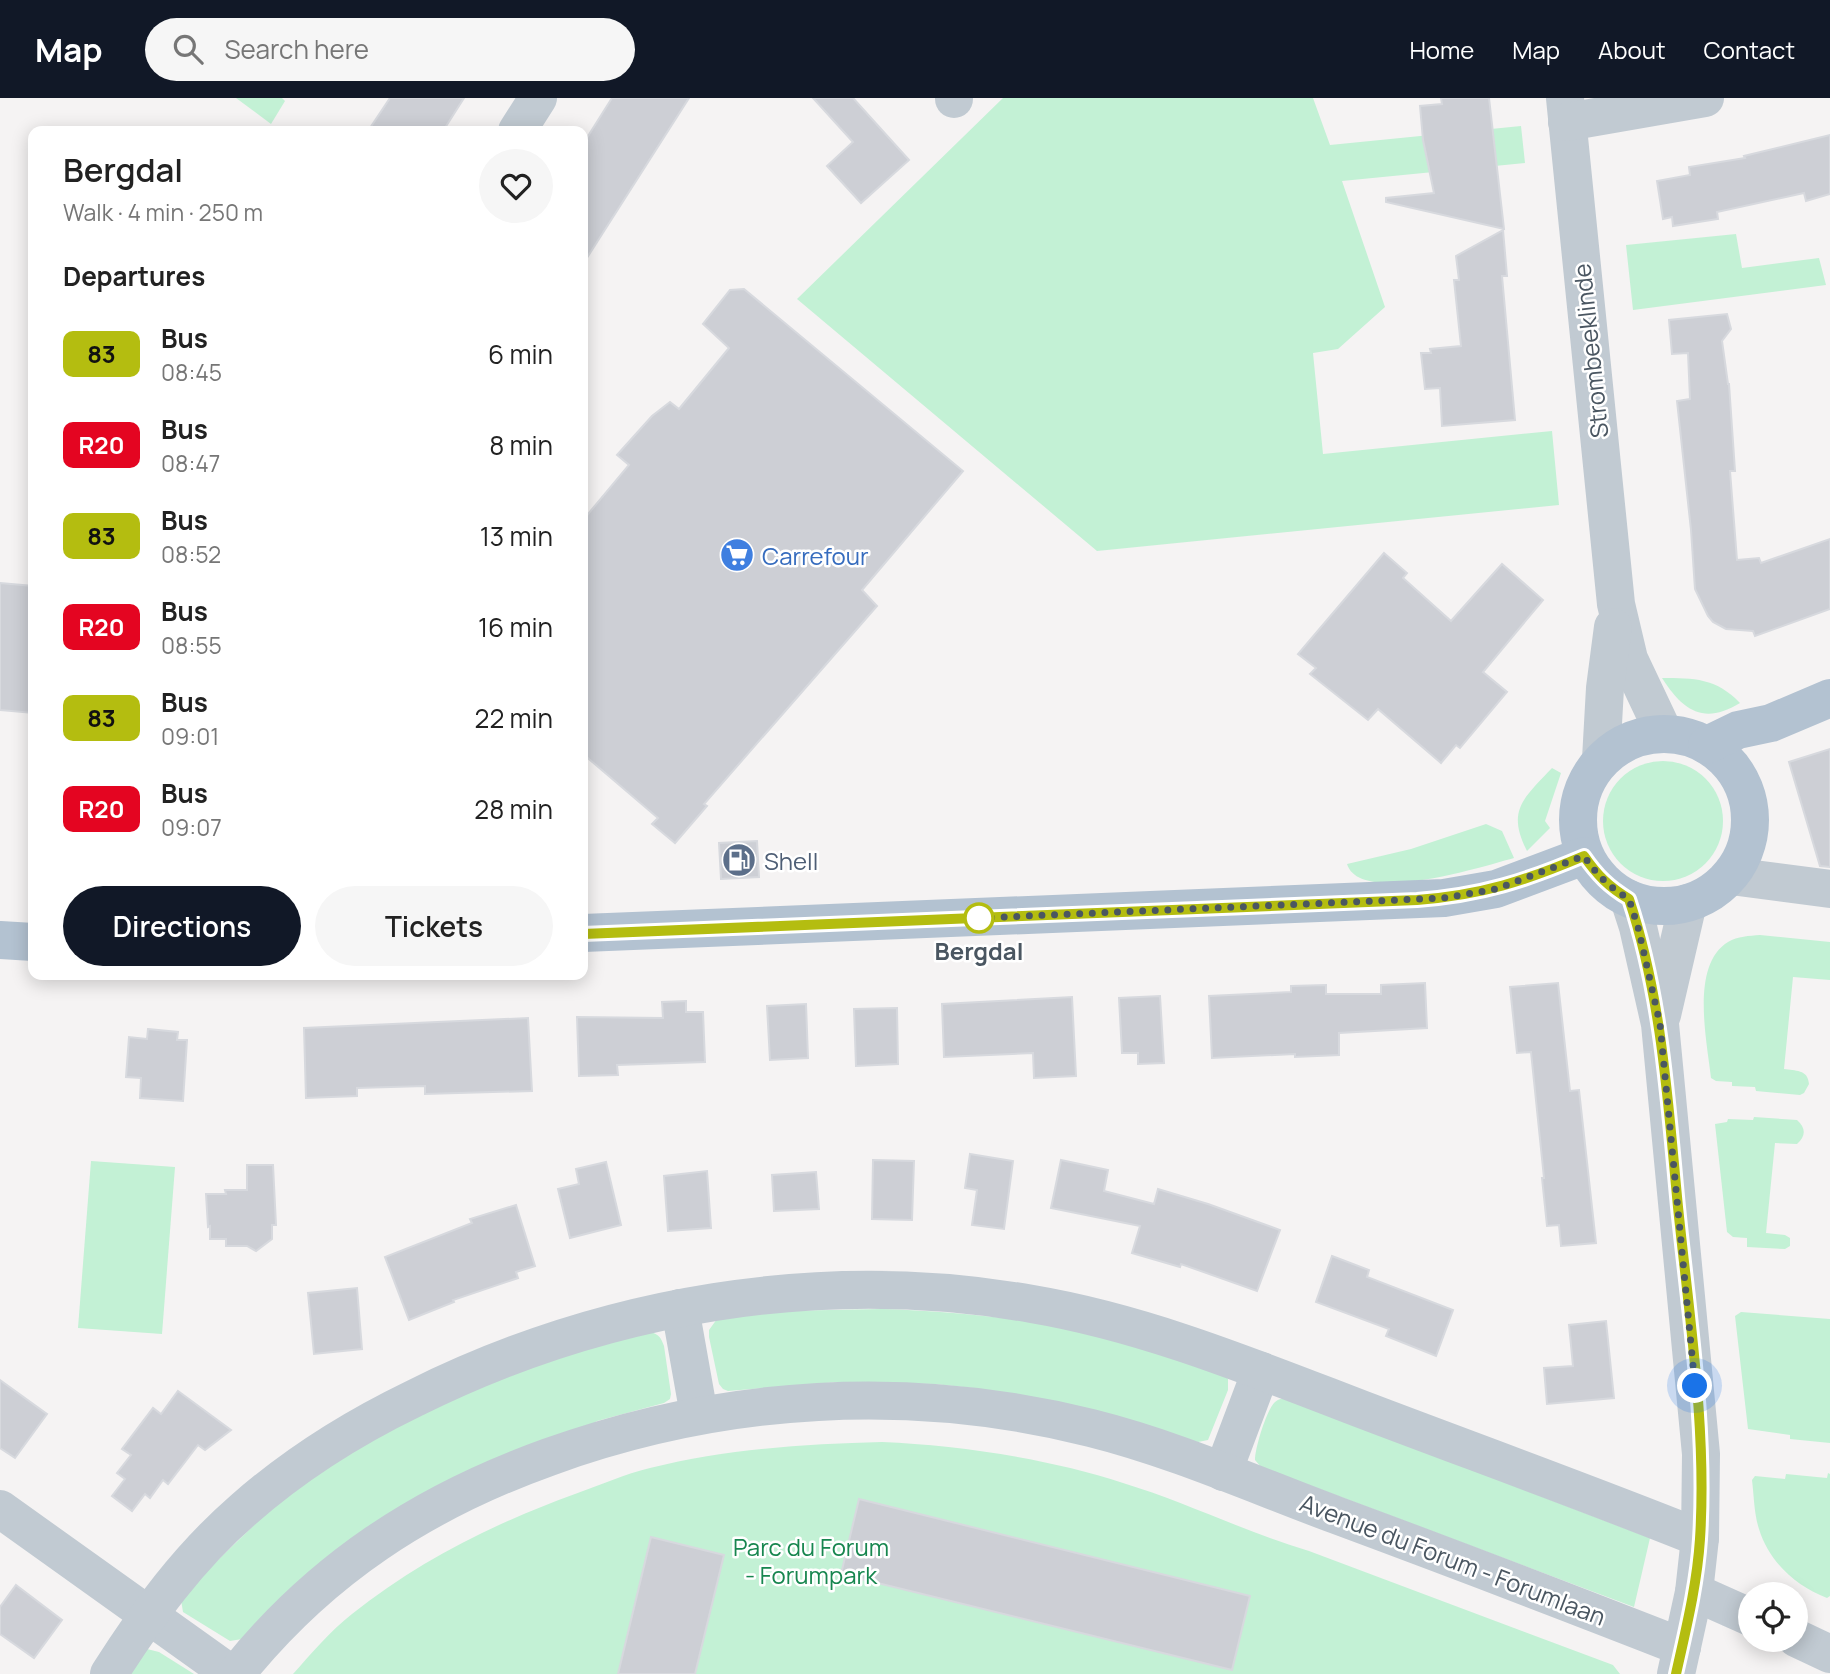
<!DOCTYPE html>
<meta charset="utf-8">
<style>
:root{--surface:#fff;--page:#f6f6f6;--text:#222;--muted:#767676;--accent:#111827}
body{margin:0;font-family:Manrope,sans-serif;background:var(--page);color:var(--text);height:100vh;display:flex;flex-direction:column;font-size:26px;white-space:nowrap}
*{box-sizing:border-box;margin:0}
p{font-size:23px;color:var(--muted)}
.icon{flex:none;width:38px;height:38px;fill:none;stroke:currentColor;stroke-width:2;stroke-linecap:round;stroke-linejoin:round}
.map{position:relative;flex:1;overflow:hidden}
.details{position:absolute;left:28px;top:28px;width:560px;height:854px;display:flex;flex-direction:column;background:var(--surface);border-radius:14px;box-shadow:0 4px 18px #0003}
.details>*{flex:none}
.badge{padding:0 14px;border-radius:10px;font-size:24px;line-height:46px}
.fabs{position:absolute;left:1738px;top:1484px;display:grid;gap:14px}
.fabs a{display:grid;place-items:center;width:70px;height:70px;border-radius:50%;background:var(--surface);box-shadow:0 4px 18px #0003;font-size:35px}
.you{position:absolute;width:35px;height:35px;margin:-18px;border:5px solid #fff;border-radius:50%;background:#1a73e8;box-shadow:0 0 0 10px #1a73e833}
.map>.badge{position:absolute;translate:-50% -50%;box-shadow:0 0 0 4px #fff}
h2{padding:0 35px;font-size:26px;line-height:63px}
.round{display:grid;place-items:center;flex:none;width:74px;height:74px;border-radius:37px;background:var(--page)}
.overview{display:flex;align-items:center;justify-content:space-between;height:119px;padding:0 35px}
h1{font-size:33px;font-weight:600;line-height:52px}
.primary-button{display:flex;gap:14px;margin-top:auto;padding:14px 35px}
.primary-button a{flex:1;height:80px;border-radius:42px;background:var(--accent);color:#fff;font-size:28px;font-weight:600;line-height:80px;text-align:center}
.primary-button a+a{background:var(--page);color:var(--text)}
ul{padding:0;list-style:none}
li{display:flex;align-items:center;gap:21px;height:91px;padding:0 35px}
li div{flex:1}
li b{display:block;font-size:26px}
li em{font-style:normal}
li .badge{min-width:77px;font-weight:700;text-align:center}
header{display:flex;align-items:center;gap:42px;box-sizing:border-box;height:98px;padding:0 35px;background:var(--accent);color:#fff}
header strong{font-size:33px}
nav{display:flex;gap:38px;margin-inline-start:auto;font-size:24px}
.search{width:490px;height:63px;background:var(--page);display:flex;align-items:center;gap:18px;box-sizing:border-box;padding:0 24px;border-radius:38px;color:var(--muted);font-size:26px}
.map>svg:first-child{display:block}
.green{fill:#c3f1d5}
.building{fill:#cdcfd5;stroke:#d7d9de;stroke-width:2}
.lines{fill:none;stroke-linecap:round;stroke-linejoin:round}
.minor{stroke:#c1cad2;stroke-width:38}
.major{stroke:#b3c2d1;stroke-width:38}
.line-casing{stroke:#fff;stroke-width:16}
.line{stroke:#b4bd10;stroke-width:10}
.walk{stroke:#4a5661;stroke-width:7;stroke-dasharray:0 12.6}
.stop-dot{fill:#fff;stroke:#b4bd10;stroke-width:3.5}
.labels{text-anchor:middle;dominant-baseline:central;stroke-width:5;stroke-linejoin:round;paint-order:stroke}
.street-label{font-size:24px;fill:#4a5661;stroke:#fff}
.shop-label{font-size:24px;fill:#366cbe;stroke:#fff;text-anchor:start}
.service-label{font-size:24px;fill:#4e5e75;stroke:#fff;text-anchor:start}
.stop-label{font-size:24px;font-weight:bold;fill:#4a5661;stroke:#fff}
.park-label{font-size:24px;fill:#17864f;stroke:#fff}
</style>
<header>
<strong>Map</strong>
<div class="search"><svg class="icon" aria-label="search" viewBox="0 0 24 24"><circle cx="10" cy="10" r="6"/><path d="M15 15l6 6"/></svg>Search here</div>
<nav><a>Home</a><a>Map</a><a>About</a><a>Contact</a></nav>
</header>
<div class="map">
<svg width="1830" height="1576" viewBox="0 0 1830 1576">
<rect width="100%" height="100%" fill="#f5f3f3"/>
<g class="green">
<polygon points="236,0 282,0 285,3 271,26"/>
<polygon points="1003,0 1313,0 1330,47 1521,28 1525,65 1342,83 1385,209 1338,251 1313,255 1323,356 1552,333 1559,407 1097,453 797,201"/>
<polygon points="1736,136 1742,170 1819,160 1826,187 1633,212 1626,147"/>
<path d="M1662,580C1694,580 1716,580 1740,605C1704,627 1683,613 1662,580Z"/>
<circle cx="1663" cy="723" r="60"/>
<path d="M1552,670L1561,675L1545,723L1550,730L1527,753C1506,712 1524,700 1552,670Z"/>
<path d="M1486,726L1502,733L1514,760C1484,768 1360,808 1347,766L1411,751Z"/>
<path d="M1760,837L1830,844V882L1793,879L1784,971C1795,973 1808,971 1809,986L1804,995L1800,997L1756,993L1755,989L1732,988V984L1716,983L1711,980C1707,943 1690,867 1728,844C1738,838 1749,838 1760,837Z"/>
<path d="M1754,1019L1797,1022C1806,1030 1806,1038 1797,1046L1775,1045L1766,1135L1785,1137L1790,1140V1148L1785,1151L1747,1149V1140L1733,1139L1727,1134L1715,1026L1727,1024L1728,1021L1753,1022Z"/>
<polygon points="91,1063 175,1069 162,1236 78,1230"/>
<path d="M882,1211C952,1213 1021,1220 1090,1235C1135,1245 1180,1263 1224,1277L1228,1281V1292L1208,1342L1198,1344L973,1290L934,1286L838,1284L728,1293L723,1291L719,1286L709,1239V1232L717,1221L777,1213Z"/>
<polygon points="1741,1214 1830,1221 1830,1345 1790,1341 1790,1337 1748,1331 1735,1218"/>
<path d="M650,1234C659,1236 661,1240 664,1248L671,1296L670,1301L664,1305L597,1323L242,1541L230,1543L183,1514L181,1502L185,1494L283,1399L339,1361L441,1305L563,1257Z"/>
<path d="M1285,1300L1650,1440L1634,1509L1261,1369L1255,1362C1255,1350 1266,1314 1274,1305C1278,1301 1280,1301 1285,1300Z"/>
<path d="M882,1344C958,1347 1051,1361 1123,1385C1186,1404 1245,1434 1309,1453L1613,1567L1620,1576H293C311,1556 330,1533 352,1516C420,1462 495,1425 575,1396C600,1387 625,1376 650,1370C726,1351 804,1346 882,1344Z"/>
<path d="M1828,1375L1830,1376V1498L1827,1500C1796,1488 1769,1464 1759,1431C1754,1416 1754,1398 1752,1382L1755,1378L1785,1381L1786,1376L1827,1380Z"/>
<polygon points="147,1551 159,1554 194,1576 128,1576"/>
</g>
<g class="building">
<polygon points="390,0 464,0 443,33 368,33"/>
<polygon points="612,0 689,0 583,166 583,46"/>
<polygon points="813,0 853,0 909,62 861,105 827,68 853,44"/>
<polygon points="1441,0 1489,0 1504,131 1386,104 1386,100 1434,95 1423,42 1420,8 1442,6"/>
<polygon points="1830,37 1830,96 1806,103 1804,95 1717,114 1718,121 1673,128 1672,119 1663,121 1657,83 1690,77 1689,69 1745,60 1744,58"/>
<polygon points="1503,132 1507,178 1502,178 1515,322 1442,328 1440,290 1425,291 1421,255 1431,255 1430,251 1461,248 1454,182 1459,182 1456,158"/>
<polygon points="744,191 963,373 862,492 877,508 704,706 707,708 675,745 652,726 658,720 583,656 583,422 629,367 617,357 652,318 670,304 679,311 729,250 703,226 730,192"/>
<polygon points="1727,216 1731,231 1722,243 1728,286 1729,286 1735,373 1730,373 1737,462 1759,460 1761,465 1830,441 1830,511 1755,538 1753,533 1726,531 1713,524 1708,518 1695,491 1691,432 1677,303 1690,301 1688,255 1672,256 1669,222"/>
<polygon points="1384,455 1407,475 1403,480 1451,523 1502,466 1543,502 1483,574 1507,594 1460,650 1456,647 1441,665 1378,611 1368,622 1310,576 1316,570 1298,556"/>
<polygon points="0,485 33,488 33,615 0,612"/>
<polygon points="1830,651 1830,769 1820,768 1789,664"/>
<polygon points="757,743 759,779 721,781 719,745"/>
<polygon points="1425,885 1427,930 1339,935 1339,957 1295,959 1295,956 1212,960 1209,898 1291,894 1291,888 1326,887 1326,896 1381,896 1381,887"/>
<polygon points="1558,885 1570,993 1579,992 1596,1145 1561,1148 1559,1127 1547,1128 1542,1080 1544,1080 1531,954 1517,955 1510,889"/>
<polygon points="1160,898 1164,965 1138,966 1138,955 1122,955 1119,900"/>
<polygon points="1072,899 1076,978 1034,980 1033,955 944,959 942,906"/>
<polygon points="686,903 686,914 703,914 705,964 617,967 618,977 579,978 577,919 663,920 662,904"/>
<polygon points="806,906 808,960 770,962 767,908"/>
<polygon points="897,910 898,966 856,968 854,911"/>
<polygon points="528,920 532,993 425,996 425,988 357,990 357,998 306,1000 304,930"/>
<polygon points="148,931 178,934 177,942 187,942 183,1003 140,1000 141,980 126,979 129,939 147,941"/>
<polygon points="970,1056 1013,1063 1004,1131 972,1127 977,1092 965,1090"/>
<polygon points="873,1062 914,1063 912,1122 872,1121"/>
<polygon points="1061,1062 1108,1072 1104,1093 1154,1106 1158,1091 1208,1106 1280,1132 1257,1193 1181,1166 1180,1169 1132,1155 1140,1128 1051,1110"/>
<polygon points="606,1064 621,1127 570,1140 558,1091 579,1086 576,1071"/>
<polygon points="247,1067 273,1067 276,1127 272,1127 272,1141 256,1153 247,1148 226,1148 226,1141 210,1141 210,1128 208,1129 206,1096 226,1096 225,1092 247,1092"/>
<polygon points="707,1073 711,1130 668,1133 664,1078"/>
<polygon points="816,1074 819,1111 774,1113 772,1077"/>
<polygon points="516,1107 535,1168 516,1174 518,1180 453,1202 454,1204 409,1222 385,1159 472,1125 470,1121"/>
<polygon points="1332,1158 1369,1172 1367,1179 1453,1212 1436,1258 1386,1238 1389,1231 1316,1204"/>
<polygon points="357,1190 362,1251 314,1256 308,1195"/>
<polygon points="1606,1223 1614,1300 1547,1306 1544,1270 1573,1268 1569,1227"/>
<polygon points="0,1282 47,1316 15,1360 0,1350"/>
<polygon points="178,1293 231,1332 205,1352 198,1347 168,1386 163,1382 150,1400 145,1396 132,1413 112,1398 125,1381 117,1375 131,1357 122,1351 153,1310 161,1316"/>
<polygon points="859,1401 1250,1498 1232,1572 841,1476"/>
<polygon points="651,1439 724,1457 695,1576 618,1576"/>
<polygon points="16,1487 62,1522 34,1560 0,1536 0,1509"/>
</g>
<g class="lines">
<g class="minor">
<polyline points="954,0 954,1"/>
<polyline points="1565,0 1616,506 1629,561 1664,635"/>
<polyline points="1567,24 1705,0"/>
<polyline points="517,33 538,0"/>
<polyline points="1601,661 1605,590 1613,529"/>
<polyline points="1731,778 1830,791"/>
<polyline points="1629,801 1638,829 1660,926 1701,1356 1700,1440 1694,1494 1676,1576"/>
<polyline points="1662,917 1688,805"/>
<polyline points="680,1210 699,1317"/>
<polyline points="1223,1374 1261,1273"/>
<polyline points="0,1411 231,1576"/>
<polyline points="1694,1494 1750,1519"/>
<polyline points="1796,1540 1830,1556"/>
<path d="M109,1576C147,1516 189,1459 243,1412C294,1367 351,1331 413,1301C603,1206 822,1169 1032,1206C1145,1225 1254,1270 1361,1311C1474,1354 1588,1395 1700,1440"/>
<path d="M236,1576C320,1471 423,1404 549,1359C723,1296 911,1285 1091,1330C1175,1351 1255,1387 1336,1417C1452,1460 1567,1504 1682,1549"/>
</g>
<g class="major">
<circle cx="1664" cy="722" r="86"/>
<polyline points="1707,647 1738,632 1771,625 1830,600"/>
<polyline points="583,835 1444,800 1496,791 1584,758"/>
<polyline points="0,842 33,844"/>
</g>
</g>
<g class="lines">
<g class="line-casing">
<path id="line" d="M583,836L1417,802C1482,797 1525,783 1584,758C1597,777 1609,789 1629,801C1662,900 1668,1005 1678,1109C1689,1217 1707,1332 1700,1441C1697,1487 1686,1531 1676,1576"/>
</g>
<use href="#line" class="line"/>
<path class="walk" d="M979,820L1444,800L1496,791L1584,758C1597,777 1609,789 1629,801L1638,829L1660,926L1695,1288"/>
</g>
<defs>
<g id="supermarket-disc" transform="scale(1.75)"><circle r="9.5" fill="#3f7fe0" stroke="#fff"/><path d="M-6-5.5h2.5l.6 2H6L4.5 2H-2.5L-4.4-4H-6ZM-1.5 3.2a1.3 1.3 0 1 0 .1 0ZM3 3.2a1.3 1.3 0 1 0 .1 0Z" fill="#fff"/></g>
<g id="fuel-disc" transform="scale(1.75)"><circle r="9.5" fill="#5c6f8a" stroke="#fff"/><path d="M-5.5-6h7V0h2V4h1.3V-2.5L3-4.5l.8-.8L6-3V5H2.5V1h-1V6h-7ZM-4.2-4.7v3.2H.2V-4.7Z" fill="#fff"/></g>
</defs>
<g fill-rule="evenodd">
<use href="#supermarket-disc" x="737" y="457"/>
<use href="#fuel-disc" x="739" y="762"/>
</g>
<circle class="stop-dot" cx="979" cy="820" r="14"/>
<g class="labels">
<g class="street-label">
<text transform="translate(1590 253) rotate(-96)">Strombeeklinde</text>
<text transform="translate(1453 1461) rotate(21)">Avenue du Forum - Forumlaan</text>
</g>
<g class="shop-label">
<text x="762" y="457">Carrefour</text>
</g>
<g class="service-label">
<text x="764" y="762">Shell</text>
</g>
<g class="stop-label">
<text x="979" y="852">Bergdal</text>
</g>
<g class="park-label">
<text x="811" y="1448">Parc du Forum<tspan x="811" dy="28">- Forumpark</tspan></text>
</g>
</g>
</svg>
<div class="fabs">
<a><svg class="icon" aria-label="locate" viewBox="0 0 24 24"><circle cx="12" cy="12" r="6"/><path d="M12 2v4M12 18v4M2 12h4M18 12h4"/></svg></a>
</div>
<div class="you" style="left:1695px;top:1288px"></div>
<section class="details">
<div class="overview"><div><h1>Bergdal</h1><p>Walk · 4 min · 250 m</p></div><a class="round"><svg class="icon" aria-label="heart" viewBox="0 0 24 24"><path d="M12 20l-8-8c-3-5 5-10 8-4 3-6 11-1 8 4z"/></svg></a></div>
<h2>Departures</h2>
<ul>
<li><span class="badge" style="background:#b4bd10;color:#111">83</span><div><b>Bus</b><p>08:45</p></div><em>6 min</em></li>
<li><span class="badge" style="background:#e40521;color:#fff">R20</span><div><b>Bus</b><p>08:47</p></div><em>8 min</em></li>
<li><span class="badge" style="background:#b4bd10;color:#111">83</span><div><b>Bus</b><p>08:52</p></div><em>13 min</em></li>
<li><span class="badge" style="background:#e40521;color:#fff">R20</span><div><b>Bus</b><p>08:55</p></div><em>16 min</em></li>
<li><span class="badge" style="background:#b4bd10;color:#111">83</span><div><b>Bus</b><p>09:01</p></div><em>22 min</em></li>
<li><span class="badge" style="background:#e40521;color:#fff">R20</span><div><b>Bus</b><p>09:07</p></div><em>28 min</em></li>
</ul>
<div class="primary-button"><a>Directions</a><a>Tickets</a></div>
</section>
</div>
